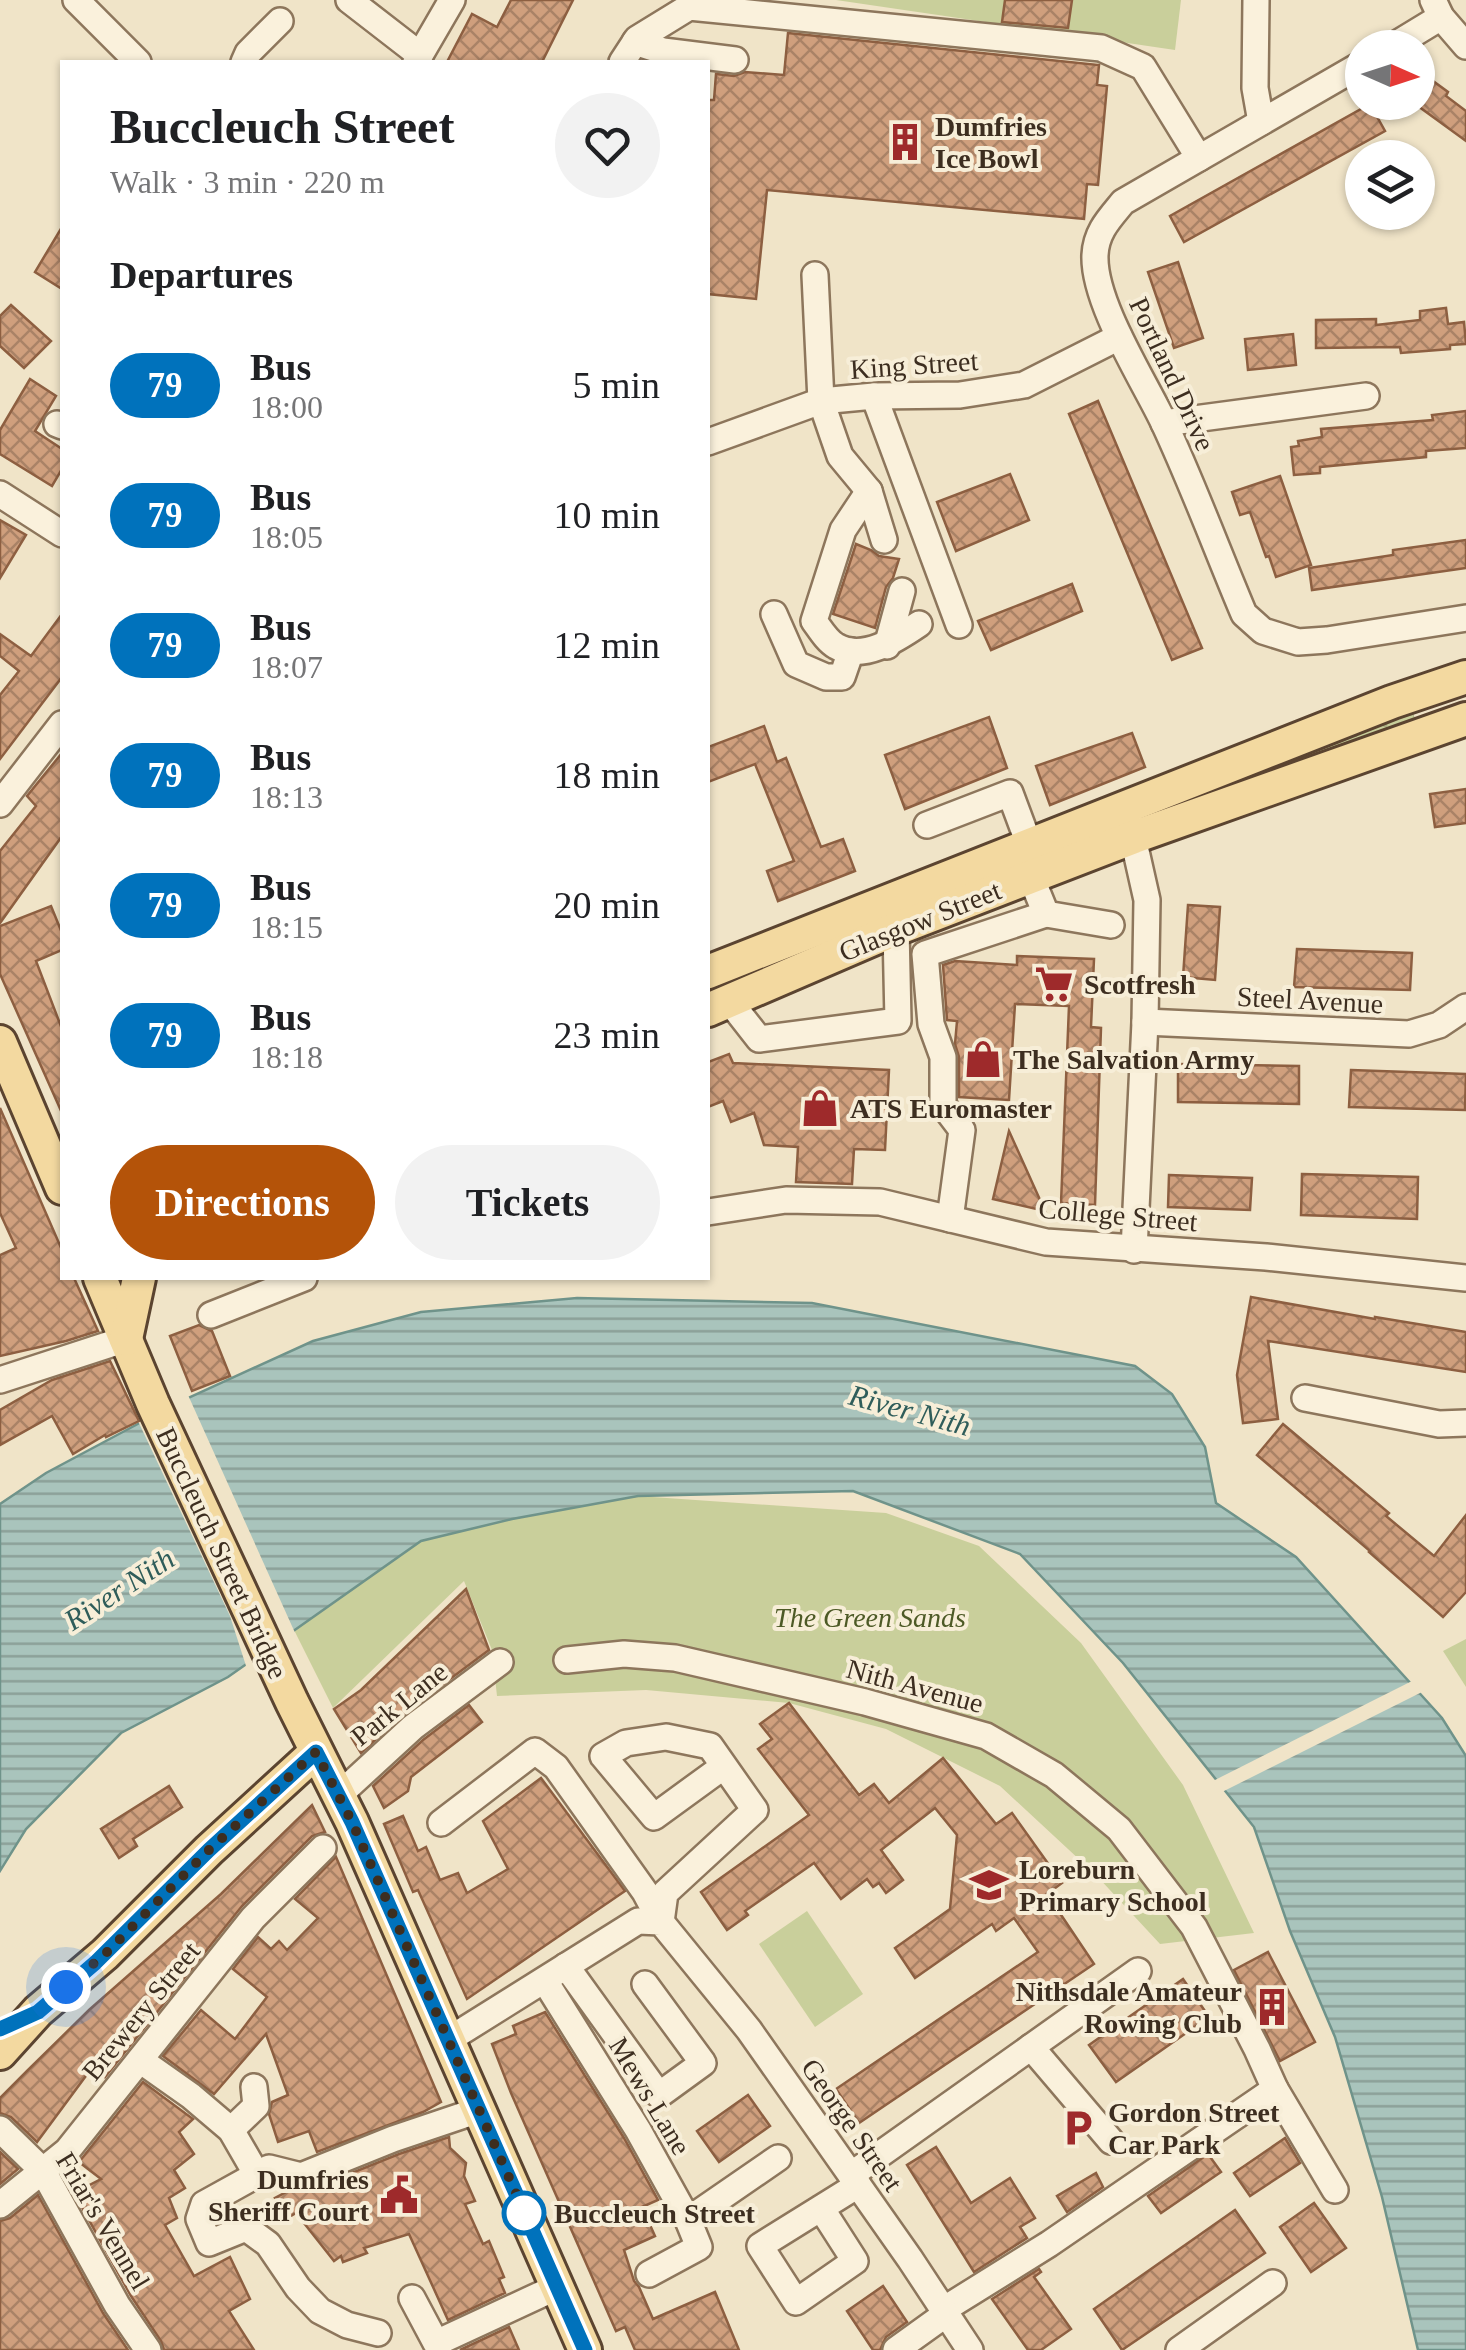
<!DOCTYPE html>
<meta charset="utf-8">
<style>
:root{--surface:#fff;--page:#f2f2f2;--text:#202124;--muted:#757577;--accent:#b45309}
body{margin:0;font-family:"Times New Roman",serif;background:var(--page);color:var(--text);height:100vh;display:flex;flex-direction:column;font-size:38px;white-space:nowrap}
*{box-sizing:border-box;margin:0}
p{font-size:32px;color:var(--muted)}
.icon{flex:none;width:55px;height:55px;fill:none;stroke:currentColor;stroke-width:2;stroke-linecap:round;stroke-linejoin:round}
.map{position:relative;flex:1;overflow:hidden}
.drawer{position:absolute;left:60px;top:60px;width:650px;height:1220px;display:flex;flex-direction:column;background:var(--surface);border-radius:0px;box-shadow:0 2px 8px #0004}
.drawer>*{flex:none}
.badge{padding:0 20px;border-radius:32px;font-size:35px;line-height:65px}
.needle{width:65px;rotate:93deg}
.buttons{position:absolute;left:1345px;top:30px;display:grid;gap:20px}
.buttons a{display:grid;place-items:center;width:90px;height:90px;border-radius:50%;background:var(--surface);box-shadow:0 2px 8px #0004;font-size:50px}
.you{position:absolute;width:50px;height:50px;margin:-25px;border:8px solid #fff;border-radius:50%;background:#1a73e8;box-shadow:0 0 0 15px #1a73e833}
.map>.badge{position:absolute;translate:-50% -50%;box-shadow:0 0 0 5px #fff}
h2{padding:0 50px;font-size:38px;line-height:90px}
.round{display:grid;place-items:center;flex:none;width:105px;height:105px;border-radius:52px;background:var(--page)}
.headline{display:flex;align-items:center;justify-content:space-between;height:170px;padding:0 50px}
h1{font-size:48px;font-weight:600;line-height:75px}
.button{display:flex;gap:20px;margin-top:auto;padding:20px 50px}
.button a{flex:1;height:115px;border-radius:60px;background:var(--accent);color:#fff;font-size:40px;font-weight:600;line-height:115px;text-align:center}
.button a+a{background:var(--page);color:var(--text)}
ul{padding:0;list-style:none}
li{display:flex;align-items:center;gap:30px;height:130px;padding:0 50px}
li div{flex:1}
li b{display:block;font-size:38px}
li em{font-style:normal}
li .badge{min-width:110px;font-weight:700;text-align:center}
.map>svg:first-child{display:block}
.grass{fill:url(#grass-dots)}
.park{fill:#c9cf9b}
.water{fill:url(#water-rules);stroke:#6f938a;stroke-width:2.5}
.pier{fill:#f0e4c8}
.building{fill:url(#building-cross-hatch);stroke:#8d5f41;stroke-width:2.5}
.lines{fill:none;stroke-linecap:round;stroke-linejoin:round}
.minor-casing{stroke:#8d765c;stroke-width:30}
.major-casing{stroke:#5b4430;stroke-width:38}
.minor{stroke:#faf1dc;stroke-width:25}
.major{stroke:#f3d9a0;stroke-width:32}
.line-casing{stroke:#fff;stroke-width:22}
.line{stroke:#0072bc;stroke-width:15}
.walk{stroke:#3d2e20;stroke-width:10;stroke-dasharray:0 18}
.stop-dot{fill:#fff;stroke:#0072bc;stroke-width:5}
.labels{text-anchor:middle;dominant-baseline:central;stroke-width:8;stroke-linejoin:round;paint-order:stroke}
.poi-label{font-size:28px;font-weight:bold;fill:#3d2e20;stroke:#f7eed8;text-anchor:start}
.street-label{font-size:28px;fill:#3d2e20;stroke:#f7eed8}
.park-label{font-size:28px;font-style:italic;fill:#4d5a26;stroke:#f7eed8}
.stop-label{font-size:28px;font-weight:bold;fill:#3d2e20;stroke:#f7eed8;text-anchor:start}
.water-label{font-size:30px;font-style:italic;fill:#2f5d5a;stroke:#f7eed8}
</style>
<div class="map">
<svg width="1466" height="2350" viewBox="0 0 1466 2350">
<defs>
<pattern id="grass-dots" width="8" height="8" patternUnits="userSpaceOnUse" patternTransform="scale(2.5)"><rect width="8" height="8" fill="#c9cf9b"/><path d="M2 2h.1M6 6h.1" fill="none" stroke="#aeb285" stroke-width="1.8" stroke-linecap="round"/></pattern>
<pattern id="water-rules" width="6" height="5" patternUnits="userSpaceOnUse" patternTransform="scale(2.5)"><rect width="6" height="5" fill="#a9c4bc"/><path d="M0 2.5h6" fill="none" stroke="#8ba098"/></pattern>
<pattern id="building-cross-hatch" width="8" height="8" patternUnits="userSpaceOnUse" patternTransform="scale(2.5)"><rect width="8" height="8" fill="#cf9f7d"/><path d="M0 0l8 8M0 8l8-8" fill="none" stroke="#a98266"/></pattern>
</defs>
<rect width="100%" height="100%" fill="#f0e4c8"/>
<polygon class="grass" points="1411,708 1416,721 1274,773 1269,763"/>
<g class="park">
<polygon points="836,0 1181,0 1175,50"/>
<polygon points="638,1496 886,1513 979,1546 1081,1643 1183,1785 1254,1933 1160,1944 1096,1875 1000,1786 886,1729 789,1703 646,1690 497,1696 492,1650 464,1581 333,1708 294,1630 421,1541 512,1519"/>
<polygon points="1466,1639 1466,1687 1443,1651"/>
<polygon points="807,1911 863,1994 815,2027 759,1944"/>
</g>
<polygon class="water" points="577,1298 812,1303 1135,1366 1172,1394 1205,1447 1216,1503 1296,1557 1442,1718 1466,1756 1466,2350 1418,2350 1382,2197 1335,2037 1290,1931 1254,1827 1123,1663 1020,1554 853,1491 638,1496 512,1519 421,1541 228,1677 121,1733 26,1829 0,1871 0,1504 46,1473 177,1403 313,1341 421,1312"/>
<g class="pier">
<polygon points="188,1395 296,1635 247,1669 230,1616 138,1421"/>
<polygon points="1414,1680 1424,1691 1220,1793 1211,1782"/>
</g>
<g class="building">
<polygon points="511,0 573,0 542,62 447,62 472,14 497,27"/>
<polygon points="1005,0 1072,0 1068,28 1002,22"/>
<polygon points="788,33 1099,65 1097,85 1107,86 1098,185 1087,184 1084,219 767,190 756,299 708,294 708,100 714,100 716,74 734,76 745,72 784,75"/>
<polygon points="1418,70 1448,92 1446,96 1466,111 1466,141 1418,106"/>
<polygon points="1370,104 1385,131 1184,242 1170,216"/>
<polygon points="62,227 62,289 35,272"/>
<polygon points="1178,262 1203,338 1174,348 1148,272"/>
<polygon points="11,305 51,341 24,368 0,346 0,316"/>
<polygon points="1446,308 1448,324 1464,322 1466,344 1450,345 1450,349 1401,353 1400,347 1316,348 1316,320 1376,319 1376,325 1420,320 1420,311"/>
<polygon points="1293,334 1296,365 1248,370 1245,339"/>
<polygon points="30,379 56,396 35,431 62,449 62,469 52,486 0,454 0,430"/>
<polygon points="1098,401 1202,648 1172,660 1069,414"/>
<polygon points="1466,411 1466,448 1426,451 1426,457 1320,467 1320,473 1294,475 1291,447 1299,446 1298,441 1322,437 1321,429 1433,420 1432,415"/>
<polygon points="1010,474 1029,520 956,551 937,502"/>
<polygon points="1280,476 1311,565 1276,577 1269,556 1266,557 1250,512 1240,515 1232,492"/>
<polygon points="0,520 26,535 0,578"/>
<polygon points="1466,540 1466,568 1312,590 1309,568 1393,555 1393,550"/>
<polygon points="856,544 871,550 879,556 899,559 893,578 886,587 875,628 833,614"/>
<polygon points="1072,584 1082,611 991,650 978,621"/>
<polygon points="62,614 62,677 0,759 0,695 19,671 0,656 0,634 31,656"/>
<polygon points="989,717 1007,768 905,809 885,755"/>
<polygon points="764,726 777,762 786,758 821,847 843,839 855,871 778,901 767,871 794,861 755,764 708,782 708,747"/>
<polygon points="1132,733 1145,767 1050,805 1036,766"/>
<polygon points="62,753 62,836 0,923 0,851 36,806 27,796"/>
<polygon points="1466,789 1466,823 1435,827 1430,794"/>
<polygon points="1188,905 1220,907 1215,980 1183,977"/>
<polygon points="51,906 62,933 62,950 36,961 62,1029 62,1113 0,974 0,926"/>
<polygon points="1297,949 1412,953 1410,990 1294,987"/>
<polygon points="1017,956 1094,959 1091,1027 1101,1028 1095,1205 1061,1203 1069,1006 1015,1004 1009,1100 959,1097 959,1057 955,1044 957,1021 947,1020 943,965 955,961 1017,965"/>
<polygon points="729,1054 733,1063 889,1070 885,1150 854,1149 852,1184 796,1182 798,1147 764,1145 754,1113 731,1122 723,1101 708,1107 708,1062"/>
<polygon points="1178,1064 1299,1066 1299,1104 1178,1102"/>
<polygon points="1351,1070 1466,1074 1465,1110 1349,1107"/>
<polygon points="0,1108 62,1250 62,1278 74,1278 98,1331 66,1341 0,1356 0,1255 16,1248 0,1213"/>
<polygon points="1009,1131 1045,1211 993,1199"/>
<polygon points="1302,1174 1418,1177 1417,1219 1301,1215"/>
<polygon points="1169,1175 1252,1178 1250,1210 1168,1207"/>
<polygon points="1251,1297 1375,1319 1375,1317 1466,1332 1466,1372 1268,1341 1278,1419 1243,1423 1237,1375"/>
<polygon points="199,1325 212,1331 230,1376 192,1391 170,1336"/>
<polygon points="110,1361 139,1421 106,1437 105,1435 73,1454 52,1416 0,1445 0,1410 52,1380"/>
<polygon points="1283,1424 1389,1513 1386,1516 1434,1556 1466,1515 1466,1592 1443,1617 1369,1552 1370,1551 1257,1455"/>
<polygon points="466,1589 489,1650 403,1714 361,1753 334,1709 361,1690"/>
<polygon points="789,1703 859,1795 874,1784 889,1803 943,1758 996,1824 1012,1813 1062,1883 1047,1894 1094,1964 859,2123 836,2089 1038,1952 1014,1918 996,1931 992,1924 915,1978 895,1948 950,1909 957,1835 935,1808 881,1850 903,1880 886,1893 879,1883 873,1887 867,1879 841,1899 814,1863 745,1911 748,1915 727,1930 701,1892 809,1815 758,1749 772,1739 760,1724"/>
<polygon points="469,1705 482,1722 411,1777 408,1791 384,1808 373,1786 423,1740"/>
<polygon points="541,1778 625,1891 467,1999 418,1890 413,1892 384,1824 403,1816 418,1851 426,1847 440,1880 458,1873 467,1893 508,1869 483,1821"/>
<polygon points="169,1786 182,1807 133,1839 137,1846 119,1858 101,1829"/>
<polygon points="312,1805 325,1832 312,1836 242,1906 105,2077 94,2065 37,2142 11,2117 0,2113 0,2098 28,2070 89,2010 221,1894"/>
<polygon points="336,1857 441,2102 423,2112 317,2152 309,2131 278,2142 269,2114 272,2102 288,2095 266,2034 214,2094 163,2056 201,2010 235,2039 267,1997 233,1969 258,1937 271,1949 279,1941 287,1950 318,1918 295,1899"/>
<polygon points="1268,1952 1315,2042 1280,2061 1234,1970"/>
<polygon points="1183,1979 1209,2017 1116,2082 1089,2045"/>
<polygon points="545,2012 624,2138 658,2200 642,2207 655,2236 624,2250 634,2281 639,2287 653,2319 715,2292 739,2350 635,2350 625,2327 616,2331 511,2093 492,2044 516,2034 513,2026"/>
<polygon points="143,2082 193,2119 179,2132 194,2154 174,2170 185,2188 169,2198 177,2218 165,2225 194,2276 230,2257 250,2299 229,2311 254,2350 164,2350 161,2341 131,2296 74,2193 101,2179 79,2162"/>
<polygon points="748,2095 770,2126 719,2162 697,2131"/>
<polygon points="449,2137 450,2148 466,2163 464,2176 475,2201 465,2204 483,2244 489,2241 504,2277 499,2279 505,2293 448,2320 409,2234 364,2248 367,2253 343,2262 341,2256 334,2261 296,2213 289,2217 275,2198 290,2190 307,2191 399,2154"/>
<polygon points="1285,2138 1300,2163 1250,2196 1234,2173"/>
<polygon points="936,2147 971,2203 1010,2178 1035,2218 1020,2227 1027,2238 974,2272 907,2165"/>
<polygon points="0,2152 18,2169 0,2184"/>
<polygon points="1208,2154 1221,2172 1161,2213 1148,2196"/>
<polygon points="1096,2173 1103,2187 1067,2212 1057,2196"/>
<polygon points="38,2195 103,2313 128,2350 0,2350 0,2221 10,2218"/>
<polygon points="1314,2203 1346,2248 1311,2272 1280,2227"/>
<polygon points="1235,2210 1265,2253 1122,2350 1094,2309"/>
<polygon points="1039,2269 1041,2272 1034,2277 1071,2329 1041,2350 1028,2350 992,2299"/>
<polygon points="883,2286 907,2322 886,2337 880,2350 873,2350 847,2311"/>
<polygon points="509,2327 519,2350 460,2350"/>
</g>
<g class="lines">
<g class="minor-casing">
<g id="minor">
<polyline points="76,0 138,62"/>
<polyline points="349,0 420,55"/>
<polyline points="1256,0 1255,88 1261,122"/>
<polyline points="1433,0 1441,17 1466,46"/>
<polyline points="635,42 663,51 735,60"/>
<polyline points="1390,48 1441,17"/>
<polyline points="244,62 248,53 280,21"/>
<polyline points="416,62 452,0"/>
<polyline points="622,62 637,39 689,7 1101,48 1143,67 1199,158"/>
<path d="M1362,64L1123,202C1109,219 1096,232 1095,255C1093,302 1143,379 1164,423C1193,485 1217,550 1244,614L1263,631L1298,642L1327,640L1466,618"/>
<polyline points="815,275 821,401 840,456 869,491 884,540"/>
<polyline points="874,396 959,625"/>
<polyline points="1164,423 1366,396"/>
<polyline points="57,424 62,426"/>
<polyline points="708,442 821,401 874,396 960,395 1024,385 1119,337"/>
<path d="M869,491L843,530L814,621C820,629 827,641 836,646C863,662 897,639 919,624"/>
<polyline points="0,494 62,534"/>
<polyline points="774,614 796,664 826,677 842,677 851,651"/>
<polyline points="887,646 902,591"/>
<polyline points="0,804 62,724"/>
<polyline points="1129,820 1147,900 1145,1022 1134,1250"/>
<polyline points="927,825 1010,793 1029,844"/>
<polyline points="1031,877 1046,914 1111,925"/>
<polyline points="730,1002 759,1039 898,1021 896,929"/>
<polyline points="1145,1022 1409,1034 1439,1025 1466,1007"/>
<polyline points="708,1212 786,1200 880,1202 1046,1242 1266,1257 1466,1278"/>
<polyline points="950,1219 962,1130 943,1105 943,1057 931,1024 925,954 1046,914"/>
<polyline points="211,1315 304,1278"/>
<polyline points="0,1380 126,1339"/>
<polyline points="1305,1398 1439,1424 1466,1423"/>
<polyline points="567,1660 624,1654 675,1658 865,1702 986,1736 1054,1775 1119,1829 1194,1927 1257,2049 1275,2089 1049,2244 943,2310"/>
<polyline points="339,1795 413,1727 500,1662"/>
<polyline points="441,1823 535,1751 556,1767 645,1892 661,1922"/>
<polyline points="661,1922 665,1893 755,1810 710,1746 666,1737 626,1743 603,1756 654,1817 724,1766"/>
<polyline points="566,1966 659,2095 703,2063 645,1984"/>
<polyline points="545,1981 638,2130 688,2220 699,2247 649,2274"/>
<polyline points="448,2040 638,1921 661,1922 749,2030 910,2259 970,2350"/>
<polyline points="1031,2047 1111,2141"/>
<polyline points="140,2060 191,2096 231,2130 257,2175"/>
<polyline points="1275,2089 1335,2190"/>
<polyline points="0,2129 43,2171 117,2305 148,2350"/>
<polyline points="231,2130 256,2106 254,2087"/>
<polyline points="851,2175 1138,1971"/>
<polyline points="0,2205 67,2151 253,1918 323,1848"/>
<polyline points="821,2208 855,2261 796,2302 760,2246 858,2185"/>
<polyline points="688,2220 778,2158"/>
<polyline points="412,2298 436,2343 557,2287"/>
<polyline points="378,2333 347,2325 320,2311 298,2288 268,2244 246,2228 209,2243 199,2219 204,2204 269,2168 301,2176 393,2139 479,2110"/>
<polyline points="896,2350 946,2314"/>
<polyline points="1179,2350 1273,2283"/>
</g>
</g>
<g class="major-casing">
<g id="major">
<polyline points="708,972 1392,702 1466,677"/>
<polyline points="708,1010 896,929 1134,837 1466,719"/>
<polyline points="0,1042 62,1188"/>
<polyline points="100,1278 153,1404 292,1702 352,1822 585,2350"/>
<polyline points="126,1339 139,1278"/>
<polyline points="0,2053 38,2011 105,1954 209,1850 316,1752"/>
</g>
</g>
<use href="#minor" class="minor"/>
<use href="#major" class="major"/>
</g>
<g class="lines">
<g class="line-casing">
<polyline id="line" points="0,2029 38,2012 95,1963 209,1850 316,1752 352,1822 585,2350"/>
</g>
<use href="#line" class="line"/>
<polyline class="walk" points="66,1987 105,1954 209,1850 316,1752 352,1822 526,2216 524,2213"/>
</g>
<defs>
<g id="building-bare" transform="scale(3)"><path d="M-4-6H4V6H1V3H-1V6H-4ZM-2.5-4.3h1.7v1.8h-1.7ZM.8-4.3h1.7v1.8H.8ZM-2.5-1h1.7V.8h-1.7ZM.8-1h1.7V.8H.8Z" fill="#9e2a2b" stroke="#f7eed8" stroke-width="2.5" paint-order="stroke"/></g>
<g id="supermarket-bare" transform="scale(3)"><path d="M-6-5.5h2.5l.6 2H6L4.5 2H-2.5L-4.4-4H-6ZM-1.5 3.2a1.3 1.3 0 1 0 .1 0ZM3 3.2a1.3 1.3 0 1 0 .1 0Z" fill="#9e2a2b" stroke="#f7eed8" stroke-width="2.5" paint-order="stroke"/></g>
<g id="shop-bare" transform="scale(3)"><path d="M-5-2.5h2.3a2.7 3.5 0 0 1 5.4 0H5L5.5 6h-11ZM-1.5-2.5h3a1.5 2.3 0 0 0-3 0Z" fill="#9e2a2b" stroke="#f7eed8" stroke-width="2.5" paint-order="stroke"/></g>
<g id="school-bare" transform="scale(3)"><path d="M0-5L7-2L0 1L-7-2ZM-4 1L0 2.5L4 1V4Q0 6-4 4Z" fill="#9e2a2b" stroke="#f7eed8" stroke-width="2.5" paint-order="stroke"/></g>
<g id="parking-bare" transform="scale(3)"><path d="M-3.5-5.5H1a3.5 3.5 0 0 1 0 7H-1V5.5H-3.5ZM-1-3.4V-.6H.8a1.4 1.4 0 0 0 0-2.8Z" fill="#9e2a2b" stroke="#f7eed8" stroke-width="2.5" paint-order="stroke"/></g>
<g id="civic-bare" transform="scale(3)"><path d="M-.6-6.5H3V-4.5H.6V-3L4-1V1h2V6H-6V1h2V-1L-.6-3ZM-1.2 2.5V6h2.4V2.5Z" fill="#9e2a2b" stroke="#f7eed8" stroke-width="2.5" paint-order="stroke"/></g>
</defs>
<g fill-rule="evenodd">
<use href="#building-bare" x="905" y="142"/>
<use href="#supermarket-bare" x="1054" y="984"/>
<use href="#shop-bare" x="983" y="1059"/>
<use href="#shop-bare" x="820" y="1108"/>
<use href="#school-bare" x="989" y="1885"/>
<use href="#building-bare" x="1272" y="2007"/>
<use href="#parking-bare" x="1078" y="2128"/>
<use href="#civic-bare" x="399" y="2195"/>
</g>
<circle class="stop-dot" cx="524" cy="2213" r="20"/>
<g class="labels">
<g class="poi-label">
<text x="935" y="126">Dumfries<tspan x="935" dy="32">Ice Bowl</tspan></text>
<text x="1084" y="984">Scotfresh</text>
<text x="1013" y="1059">The Salvation Army</text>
<text x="850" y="1108">ATS Euromaster</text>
<text x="1019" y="1869">Loreburn<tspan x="1019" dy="32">Primary School</tspan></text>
<text x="1242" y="1991" text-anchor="end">Nithsdale Amateur<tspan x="1242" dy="32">Rowing Club</tspan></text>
<text x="1108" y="2112">Gordon Street<tspan x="1108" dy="32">Car Park</tspan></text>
<text x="369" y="2179" text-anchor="end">Dumfries<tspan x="369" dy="32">Sheriff Court</tspan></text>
</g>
<g class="street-label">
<text transform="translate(914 365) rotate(-4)">King Street</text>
<text transform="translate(1172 374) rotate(65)">Portland Drive</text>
<text transform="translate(920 921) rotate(-22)">Glasgow Street</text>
<text transform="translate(1310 1000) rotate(3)">Steel Avenue</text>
<text transform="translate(1118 1215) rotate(5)">College Street</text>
<text transform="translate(222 1553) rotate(65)">Buccleuch Street Bridge</text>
<text transform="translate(915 1686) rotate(15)">Nith Avenue</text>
<text transform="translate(399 1704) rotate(-39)">Park Lane</text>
<text transform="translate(141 2011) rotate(-51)">Brewery Street</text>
<text transform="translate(650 2096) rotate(59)">Mews Lane</text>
<text transform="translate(852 2125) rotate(55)">George Street</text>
<text transform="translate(103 2221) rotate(59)">Friar's Vennel</text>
</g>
<g class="park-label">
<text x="870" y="1617">The Green Sands</text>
</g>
<g class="stop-label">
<text x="554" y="2213">Buccleuch Street</text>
</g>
<g class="water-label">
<text transform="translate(910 1410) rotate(15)">River Nith</text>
<text transform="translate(119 1589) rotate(-33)">River Nith</text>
</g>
</g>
</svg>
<div class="buttons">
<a><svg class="needle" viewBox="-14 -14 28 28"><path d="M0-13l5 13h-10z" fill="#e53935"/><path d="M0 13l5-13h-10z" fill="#757577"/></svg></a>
<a><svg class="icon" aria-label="layers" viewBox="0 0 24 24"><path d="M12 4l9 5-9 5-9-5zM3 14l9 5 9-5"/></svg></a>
</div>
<div class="you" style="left:66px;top:1987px"></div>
<section class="drawer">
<div class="headline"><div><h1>Buccleuch Street</h1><p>Walk · 3 min · 220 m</p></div><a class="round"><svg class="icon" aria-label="heart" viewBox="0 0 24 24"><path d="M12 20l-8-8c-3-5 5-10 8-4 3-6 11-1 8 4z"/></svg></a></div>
<h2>Departures</h2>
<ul>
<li><span class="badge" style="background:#0072bc;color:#fff">79</span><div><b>Bus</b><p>18:00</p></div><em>5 min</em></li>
<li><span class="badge" style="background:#0072bc;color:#fff">79</span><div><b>Bus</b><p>18:05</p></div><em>10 min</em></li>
<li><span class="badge" style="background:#0072bc;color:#fff">79</span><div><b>Bus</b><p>18:07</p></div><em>12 min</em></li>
<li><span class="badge" style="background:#0072bc;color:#fff">79</span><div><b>Bus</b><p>18:13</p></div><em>18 min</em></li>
<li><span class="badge" style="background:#0072bc;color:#fff">79</span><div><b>Bus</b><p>18:15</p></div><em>20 min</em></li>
<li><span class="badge" style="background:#0072bc;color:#fff">79</span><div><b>Bus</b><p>18:18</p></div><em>23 min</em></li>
</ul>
<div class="button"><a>Directions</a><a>Tickets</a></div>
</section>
</div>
